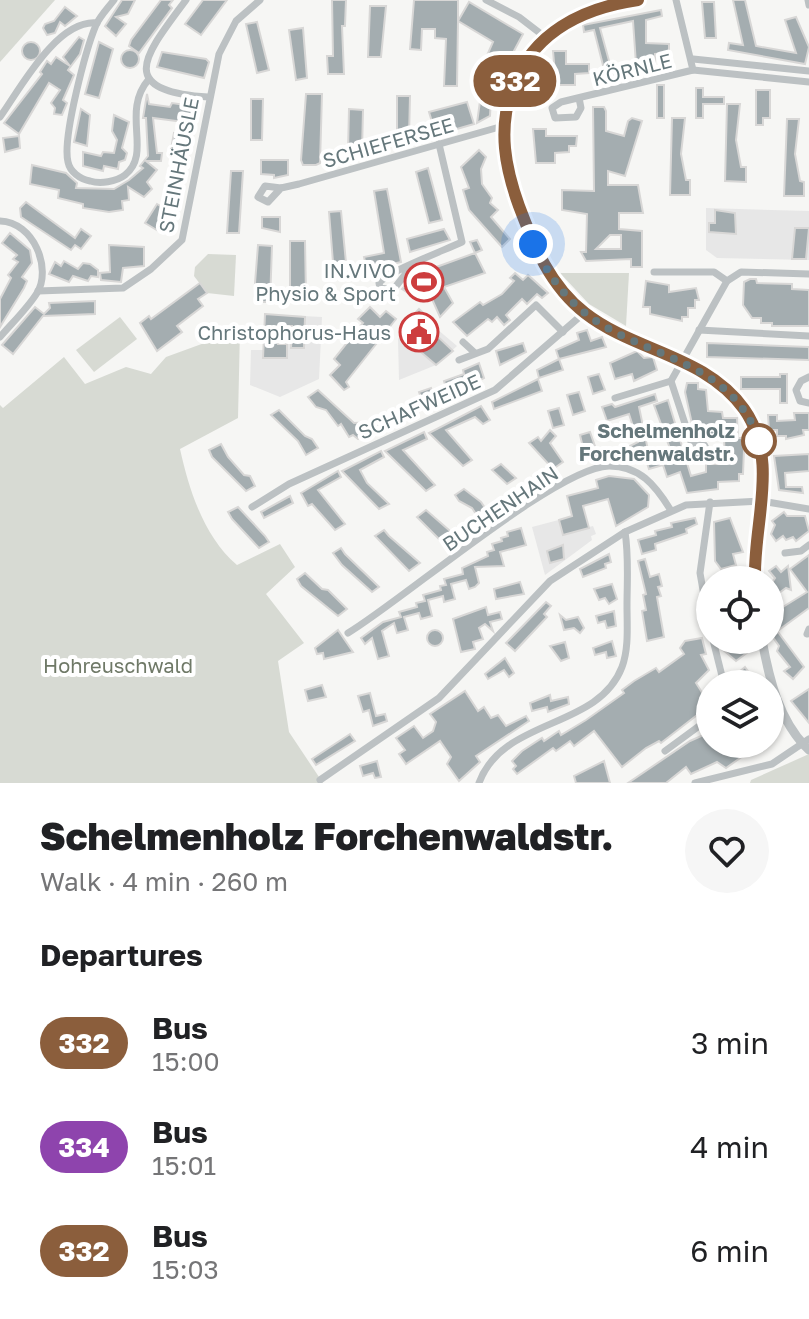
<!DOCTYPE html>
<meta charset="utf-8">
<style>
:root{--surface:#fff;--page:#f6f6f6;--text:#202124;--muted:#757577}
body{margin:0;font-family:"Golos Text",sans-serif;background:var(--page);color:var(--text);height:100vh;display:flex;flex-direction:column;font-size:30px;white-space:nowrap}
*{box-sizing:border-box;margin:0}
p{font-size:26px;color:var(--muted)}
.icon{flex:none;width:44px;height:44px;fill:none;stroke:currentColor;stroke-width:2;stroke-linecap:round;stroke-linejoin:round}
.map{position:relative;height:783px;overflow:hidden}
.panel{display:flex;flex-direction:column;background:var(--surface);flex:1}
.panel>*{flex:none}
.badge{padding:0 16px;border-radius:26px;font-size:28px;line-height:52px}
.fabs{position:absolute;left:696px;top:566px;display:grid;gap:16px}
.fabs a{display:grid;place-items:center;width:88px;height:88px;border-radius:50%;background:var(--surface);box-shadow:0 2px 6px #0004;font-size:40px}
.you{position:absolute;width:40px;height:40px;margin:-20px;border:6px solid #fff;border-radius:50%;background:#1a73e8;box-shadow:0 0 0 12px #1a73e833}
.map>.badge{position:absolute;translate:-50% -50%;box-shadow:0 0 0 4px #fff}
h2{padding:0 40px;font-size:30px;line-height:72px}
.round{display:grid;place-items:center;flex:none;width:84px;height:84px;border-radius:42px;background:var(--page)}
.headline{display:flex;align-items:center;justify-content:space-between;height:136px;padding:0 40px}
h1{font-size:38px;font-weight:800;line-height:60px}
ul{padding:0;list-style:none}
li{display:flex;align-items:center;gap:24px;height:104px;padding:0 40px}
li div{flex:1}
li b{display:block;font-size:30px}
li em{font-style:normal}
li .badge{min-width:88px;font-weight:700;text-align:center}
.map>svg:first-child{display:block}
.built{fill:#e7e7e7}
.green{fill:#d7dad3}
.building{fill:#a4adb0;stroke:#d8d7d6;stroke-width:2;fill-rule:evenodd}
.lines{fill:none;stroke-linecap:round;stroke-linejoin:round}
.minor{stroke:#bcc1c3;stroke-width:7}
.tertiary{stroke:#bcc1c3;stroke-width:9}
.line-casing{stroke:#fff;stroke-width:18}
.line{stroke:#8b5e3c;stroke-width:12}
.walk{stroke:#65777b;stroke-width:8;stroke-dasharray:0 14.4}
.stop-dot{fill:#fff;stroke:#8b5e3c;stroke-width:4}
.labels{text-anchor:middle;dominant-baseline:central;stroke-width:8;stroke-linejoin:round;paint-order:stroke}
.street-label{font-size:20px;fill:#65777b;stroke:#fff}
.poi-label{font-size:20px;fill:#65777b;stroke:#fff;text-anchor:end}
.stop-label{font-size:20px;font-weight:bold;fill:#65777b;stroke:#fff;text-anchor:end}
.park-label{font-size:20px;fill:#6f7967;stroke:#fff}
</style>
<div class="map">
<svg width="809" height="783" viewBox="0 0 809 783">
<rect width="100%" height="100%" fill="#f6f6f4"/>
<g class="built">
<polygon points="706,208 809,211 809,260 717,258 706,250"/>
<polygon points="265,314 322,317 319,379 280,397 250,385 251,350 263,350"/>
<polygon points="437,329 457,346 436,365 399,380 398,339 401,335 422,345"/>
<polygon points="585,513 589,527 593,526 596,534 591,536 592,540 545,575 532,527"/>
</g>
<g class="green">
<polygon points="0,0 55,0 0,62"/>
<polygon points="208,254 236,255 234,296 207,293 194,276 195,267"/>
<polygon points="560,273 629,273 626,326 589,304"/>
<polygon points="120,317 137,339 94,372 76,350"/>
<path d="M240,330L238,418L180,449C189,490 204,537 237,565L280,544L295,567L266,594L304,643L278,661L289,732L323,783H0V405L3,408L64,357L85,384L126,367L151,374L166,357Z"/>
<polygon points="809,754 809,783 750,783 751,780"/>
</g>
<g class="building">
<polygon points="122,0 135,0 128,14 116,17 126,24 116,36 105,26"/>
<polygon points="161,0 173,0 169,5 172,8 139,53 129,46 131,40"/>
<polygon points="203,0 227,0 201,35 185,24"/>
<polygon points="332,0 346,0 345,26 342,26 344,74 328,74 327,56 333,56"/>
<polygon points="414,0 458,0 458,21 469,2 523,34 506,66 500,63 499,66 485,60 493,42 458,21 457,86 444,86 446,39 435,38 435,29 422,29 421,50 410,49"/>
<polygon points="733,0 745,0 756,46 796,53 785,20 796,17 809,47 805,64 728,50 729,43 743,45"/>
<polygon points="702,2 714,2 716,38 705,38"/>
<polygon points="370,6 386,6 381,57 368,57"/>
<polygon points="65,7 77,16 65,26 60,22 55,33 47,35 43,28 45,24 54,21"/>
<polygon points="661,10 662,16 646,20 646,43 669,44 669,53 655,54 655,64 636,64 633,21 600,28 614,79 607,81 594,30 584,32 583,25"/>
<polygon points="257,22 269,70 257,73 246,24"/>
<polygon points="303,28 307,78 296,80 289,30"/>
<polygon points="79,37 84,40 80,54 68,70 74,75 63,100 67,103 62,115 54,114 55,108 51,103 60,90 49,83 19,134 4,123 42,74 40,72 47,61 51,64 56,57 70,66 63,57"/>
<polygon points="99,42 113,49 99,98 85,94"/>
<circle cx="31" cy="51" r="9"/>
<circle cx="130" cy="59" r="9"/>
<polygon points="553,51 566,51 566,64 589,64 589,73 575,74 575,85 556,85"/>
<polygon points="162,52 206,59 209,62 204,78 157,67"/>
<polygon points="481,82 497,82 497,97 491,97 490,116 477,123 481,94 478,94 478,85"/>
<rect x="657" y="85" width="7" height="33"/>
<polygon points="696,88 703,88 703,97 724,97 724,104 703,104 703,118 696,118"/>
<polygon points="756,90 770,90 770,118 763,118 763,125 756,125"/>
<polygon points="147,94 149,104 170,107 172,103 192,106 194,111 191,123 153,118 157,153 162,153 161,161 146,161 157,170 147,182 152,189 144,197 128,187 129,200 122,201 123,210 109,212 83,208 83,204 58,198 59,190 30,184 32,165 66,173 77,183 76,188 114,189 129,180 143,168 140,166 148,156 146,118 143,118"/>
<polygon points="306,94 322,94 320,163 316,165 303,165 301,160"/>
<polygon points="397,96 410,96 409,137 397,137"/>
<polygon points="251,99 263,99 262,140 251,140"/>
<polygon points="467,102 474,124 436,135 429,112"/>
<polygon points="727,104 740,104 736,140 741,167 746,167 746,182 725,181"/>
<path d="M593,107H604L606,111V131L624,136L628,121L632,118L642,121L625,176L608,171V185H638L643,213H619V229L642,231V267H631V259L586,261L581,252H586L587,214L562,210V190L594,191ZM610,235H621V249H596Z"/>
<polygon points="81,109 90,115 87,146 74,142"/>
<polygon points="349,109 363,110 362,151 348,151"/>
<polygon points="114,115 129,122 122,148 127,153 125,160 119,162 118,169 104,166 103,171 83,166 83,152 101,156 103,152 114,153 117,140 112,131"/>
<polygon points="672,118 685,118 681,154 686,180 690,180 690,195 670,195"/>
<polygon points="787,119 799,119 795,154 800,181 804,182 804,196 784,196"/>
<polygon points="533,129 546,129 546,136 577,136 576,146 569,146 569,152 555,153 555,163 536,163"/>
<polygon points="174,133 193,136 190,152 171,149"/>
<polygon points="19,136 20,148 5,152 3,138"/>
<polygon points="479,150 486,157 481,169 482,184 492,198 490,203 498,210 491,217 510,239 502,247 469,210 463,190 469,188 461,167"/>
<polygon points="261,160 288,160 288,175 274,178 274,175 261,174"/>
<polygon points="428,168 442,220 429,223 416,172"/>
<polygon points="231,171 243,171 239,233 227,233"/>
<polygon points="171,174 184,176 179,203 165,201"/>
<polygon points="387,189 401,262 367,270 364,257 384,253 374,191"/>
<polygon points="26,202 75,238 81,229 91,236 81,249 75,245 71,250 21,217 20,208"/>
<polygon points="157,204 178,216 173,225 166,222 160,232 145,223"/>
<polygon points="715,210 735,213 736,234 709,232 709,223 715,223"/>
<polygon points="341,211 347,273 334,275 329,212"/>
<polygon points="262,217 280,217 280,232 262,228"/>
<polygon points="795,228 809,228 806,259 792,259"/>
<polygon points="444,229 450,240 410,252 407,239"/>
<polygon points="10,233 30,250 32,263 22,277 27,281 24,288 0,327 0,299 11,278 8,275 18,262 13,259 17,255 2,243"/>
<polygon points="477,240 482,250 475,253 485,273 444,287 453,303 440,317 432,299 423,302 402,289 423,266 428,270 475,253 470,242"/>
<polygon points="290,241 305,241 306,297 293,297 290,292"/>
<polygon points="109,245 144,247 144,266 123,268 121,282 101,280 100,273 110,272"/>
<polygon points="258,245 272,246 270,302 257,302 254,296"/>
<polygon points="64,261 78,269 83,263 90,264 98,270 98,277 91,276 88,281 73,276 69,282 49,274 55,262 61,266"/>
<polygon points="515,273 523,280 528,275 548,293 542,298 537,294 527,304 522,299 506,315 510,320 504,325 497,317 492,322 488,319 467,336 453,322 480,302 483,305 502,294 514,281 510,278"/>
<polygon points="750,279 756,279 757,283 792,284 792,289 809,290 809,326 772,326 772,323 761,323 761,318 752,318 743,305 744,282"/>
<polygon points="646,281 669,285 669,292 696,288 699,300 695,300 695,308 688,308 688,317 682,317 682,321 650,314 650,307 643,307"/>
<polygon points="200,283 207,293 198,299 203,306 177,326 182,332 157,351 140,323 149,316 151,319"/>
<polygon points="95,301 95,314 43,316 13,354 2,345 35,307 44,314 50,308 49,303"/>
<polygon points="370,307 380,317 386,311 396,319 346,382 349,387 344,390 330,375 340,365 334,359 363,323 358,319"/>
<polygon points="419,309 436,325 434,333 453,351 436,365 401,335 409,328 405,324"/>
<polygon points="265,314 305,317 304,348 291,348 292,326 278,326 278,344 287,344 287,358 263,358"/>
<polygon points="587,330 591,341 602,337 606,347 559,359 556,350 579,340 577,333"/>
<polygon points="523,343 526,352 500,365 496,351"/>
<polygon points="707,343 809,347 809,360 707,357"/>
<polygon points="637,351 644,358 653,357 657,370 634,381 632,374 615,379 610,363"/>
<polygon points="559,359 563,370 539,378 537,370"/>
<polygon points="479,363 484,378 449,397 444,381 464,374 463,370"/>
<polygon points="599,374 605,390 593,394 588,377"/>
<polygon points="780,374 787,374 787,403 780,403 780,389 741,389 741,377 780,377"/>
<polygon points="538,379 542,391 494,409 492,402"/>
<polygon points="687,383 698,383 698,389 706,390 708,411 722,412 723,418 737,418 738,438 742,438 744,449 743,474 739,474 739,481 718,482 718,489 687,493 680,472 667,477 663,465 649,469 647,463 672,454 654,405 668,400 691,476 706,472 706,464 725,464 724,437 702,437 702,426 692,424 685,392"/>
<polygon points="431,388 433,396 442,393 445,400 425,408 419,392"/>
<polygon points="318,390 354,423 371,422 406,409 408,415 367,431 358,439 353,435 349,437 341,424 338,426 326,410 316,407 308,397"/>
<polygon points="579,392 585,411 573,415 567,395"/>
<polygon points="655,394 657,401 639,407 649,455 638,458 636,452 626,455 624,449 638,442 629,414 607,421 602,407 612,404 615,407"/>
<polygon points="481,406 490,420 483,424 475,417 446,430 472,460 463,466 429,433"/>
<polygon points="559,408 564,425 553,428 548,411"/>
<polygon points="279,410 305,436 312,439 318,448 306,455 298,441 271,415"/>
<polygon points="794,413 809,413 809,430 803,430 804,435 786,439 786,436 777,436 777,430 769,430 768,415 777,415 777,421 795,420"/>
<polygon points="550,430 556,436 550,443 563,462 553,469 529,443 538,437 541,441"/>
<polygon points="424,432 427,439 403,450 435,485 426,491 385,451"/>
<polygon points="590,432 596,449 584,452 580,435"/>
<polygon points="221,444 228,457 244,475 250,476 255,486 246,491 212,457 209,450"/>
<polygon points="381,451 384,457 360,470 367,483 389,504 379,509 342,471"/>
<polygon points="809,454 809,471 785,473 786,487 802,487 803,493 779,490 774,456"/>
<polygon points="501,464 516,478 507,484 492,470"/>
<polygon points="338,471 341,477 318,490 345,524 335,530 312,504 308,506 301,493"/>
<polygon points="609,476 634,479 649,495 648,507 616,526 608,499 583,506 589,528 563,535 559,520 572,516 567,496 598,488 596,480"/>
<polygon points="464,489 481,502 489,514 480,520 472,508 459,501 455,495"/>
<polygon points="290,496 293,503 264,518 261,512"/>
<polygon points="238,507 265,536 269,542 259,548 232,519 228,512"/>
<polygon points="426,510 450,531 455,537 444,544 417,517"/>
<polygon points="784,512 787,516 805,516 809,531 796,541 793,537 786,540 783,536 776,541 771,534 775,525 772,521"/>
<polygon points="695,518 697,524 686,529 687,533 655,544 656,550 642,554 638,540 656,535 655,531 672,527 671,523"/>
<polygon points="730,518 743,552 733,554 736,565 721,569 715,561 714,522"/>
<polygon points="521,528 526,545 500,552 504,566 475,567 479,583 475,587 469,589 466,580 451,584 455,599 444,602 443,596 428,600 432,616 421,619 419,613 404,617 408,630 397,633 394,623 382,631 389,656 378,659 372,638 365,644 361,638 383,622 401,617 399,612 417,607 416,603 425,601 423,595 441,590 440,586 446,585 444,579 463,574 462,568 488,556 487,552 494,550 492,544 502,541 501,538 508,536 507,532"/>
<polygon points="384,530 389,536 420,563 409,571 375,536"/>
<polygon points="563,545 564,559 550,563 547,551"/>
<polygon points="341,548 345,554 379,587 372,592 342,565 333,553"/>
<polygon points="609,554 611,562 605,564 606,568 583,577 580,569"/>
<polygon points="809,555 809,608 776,632 770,624 770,615 807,592 790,569"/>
<polygon points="645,559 650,577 659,574 662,586 658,587 661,596 657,597 664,637 647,641 642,611 646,610 643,595 646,594 638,561"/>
<polygon points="776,566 781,572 788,566 791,590 786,588 775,596 771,584 775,578 769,571"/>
<polygon points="305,573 322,589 328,590 347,609 338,616 301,586 297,579"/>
<polygon points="520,582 524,594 496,599 494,589"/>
<polygon points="612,584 617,599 609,604 605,598 599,600 594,589"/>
<polygon points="546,602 551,606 544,614 547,617 515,651 506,643"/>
<polygon points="486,607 488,615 500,612 502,619 490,622 493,631 485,624 479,628 483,639 473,642 475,649 461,652 453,619"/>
<polygon points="614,611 616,626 607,628 605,621 598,623 596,616"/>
<polygon points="560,615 566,620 578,617 584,628 580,633 574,628 564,630"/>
<circle cx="435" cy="638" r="8"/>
<polygon points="338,630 353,652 324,659 323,653 317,654 315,648"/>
<polygon points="778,632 804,667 793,679 784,671 790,667 777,651 779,646 772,636"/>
<polygon points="702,638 706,654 701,655 709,670 696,683 710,705 661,743 659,741 646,748 622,767 594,731 574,746 570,741 556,751 553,748 517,774 513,769 516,766 512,761 522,751 542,738 544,741 559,731 561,735 586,720 624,693 622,690 634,681 656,668 659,672 684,654 680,648 685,641"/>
<polygon points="739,640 748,652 736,661 722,649"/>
<polygon points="612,641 616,656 607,658 606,652 595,655 593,648"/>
<polygon points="565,642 569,658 561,661 550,646"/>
<polygon points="505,658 514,673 509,677 504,670 488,679 485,674"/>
<polygon points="745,667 757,684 734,684 731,679"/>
<polygon points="322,685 326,697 308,701 305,690"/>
<polygon points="809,689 809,723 791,701"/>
<polygon points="465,691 478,711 484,707 491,718 498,715 506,726 526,716 529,721 476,756 480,762 459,781 447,764 451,757 440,741 406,764 399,754 405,750 396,738 414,726 423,738 433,731 436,722 430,714"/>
<polygon points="370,693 376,716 385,714 387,721 373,726 369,710 363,712 358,696"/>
<polygon points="550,695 551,701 568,697 569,704 548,712 547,707 532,711 530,703"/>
<polygon points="710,732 710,744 760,744 726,768 717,762 691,774 686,767 666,783 628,783 690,741"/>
<polygon points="350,734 355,741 316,765 312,759"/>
<polygon points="377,761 381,777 375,778 373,773 363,776 360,766"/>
<polygon points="604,761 610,783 576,783 574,776"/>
</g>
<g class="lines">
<g class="minor">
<path d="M114,0C108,8 100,16 96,25C86,49 62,138 68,162C70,172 80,179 90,181C100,184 116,182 125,175C153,153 120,112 149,79"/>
<path d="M186,0C146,54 113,91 208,97"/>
<polyline points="486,0 519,17 545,37"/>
<polyline points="808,0 809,5"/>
<polyline points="693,59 809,71"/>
<polyline points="693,70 809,82"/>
<polyline points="579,98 581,108 576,117 555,118 552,108 561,102 693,70 676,0"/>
<path d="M0,117C20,89 57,19 97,23"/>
<polyline points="281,188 268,202 258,197 265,186 281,188 299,184 503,126"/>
<path d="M0,221C34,222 52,269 37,293C27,309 12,323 0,337"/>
<path d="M411,267L393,290L380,288L379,283C387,272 445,250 462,242L439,144"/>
<polyline points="654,272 714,272 727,281"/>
<polyline points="38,291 123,288 151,269 182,240 219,54 236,21 260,0"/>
<polyline points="699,330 809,336"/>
<polyline points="463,342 475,353"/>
<polyline points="459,360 488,349 536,305 563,332"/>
<polyline points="809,377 801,381 796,390 800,401 809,403"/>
<polyline points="615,398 671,381"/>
<circle cx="698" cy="450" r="8"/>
<polyline points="691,442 671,381 727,281 741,272 809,274"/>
<polyline points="710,502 700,573 710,630"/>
<polyline points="252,507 289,484 495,390 584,313"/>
<polyline points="785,553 801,551 809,545"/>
<path d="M348,633C403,600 557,467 609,466C640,466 655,485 670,509"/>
<polyline points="807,634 809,629"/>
<polyline points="713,640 724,684"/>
<polyline points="665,751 710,718"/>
<polyline points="320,780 439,698 550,581 625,532 686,505 761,501 809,509"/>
<path d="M479,783C503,717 598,730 622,667C629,648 627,626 627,606C627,582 629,556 625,532"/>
<polyline points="695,783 772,764 809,739"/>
</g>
<g class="tertiary">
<path d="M638,0C582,8 532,33 512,89C498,130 505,166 519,206C534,246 551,287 585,313C635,352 705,355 744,409C780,460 753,523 755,580"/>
<path d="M762,640C769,678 779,722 809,750"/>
</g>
</g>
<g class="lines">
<g class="line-casing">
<path id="line" d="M638,0C582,8 532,33 512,89C498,130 505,167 519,206C534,246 550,286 585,313C635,352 705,355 744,409C780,460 753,523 755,580"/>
</g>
<use href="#line" class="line"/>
<path class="walk" d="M533,244C545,269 563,296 585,313C644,359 732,359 759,441"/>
</g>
<defs>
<g id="stadium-ring" transform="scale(2)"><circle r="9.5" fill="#fff" stroke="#cd3d3e" stroke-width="1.5"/><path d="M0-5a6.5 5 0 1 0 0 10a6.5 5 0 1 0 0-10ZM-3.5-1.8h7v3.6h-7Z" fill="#cd3d3e"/></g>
<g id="civic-ring" transform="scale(2)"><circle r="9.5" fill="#fff" stroke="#cd3d3e" stroke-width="1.5"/><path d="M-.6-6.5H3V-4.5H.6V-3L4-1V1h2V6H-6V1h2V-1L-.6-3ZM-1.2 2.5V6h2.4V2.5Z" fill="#cd3d3e"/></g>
</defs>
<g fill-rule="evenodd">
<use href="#stadium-ring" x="424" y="282"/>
<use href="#civic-ring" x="419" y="332"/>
</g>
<circle class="stop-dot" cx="759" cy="441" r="16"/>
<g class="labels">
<g class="street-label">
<text transform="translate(632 69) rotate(-14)">KÖRNLE</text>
<text transform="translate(388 142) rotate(-16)">SCHIEFERSEE</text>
<text transform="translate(178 165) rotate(-79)">STEINHÄUSLE</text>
<text transform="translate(419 406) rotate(-24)">SCHAFWEIDE</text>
<text transform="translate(500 508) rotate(-34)">BUCHENHAIN</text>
</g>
<g class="poi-label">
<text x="396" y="270">IN.VIVO<tspan x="396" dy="23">Physio &amp; Sport</tspan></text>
<text x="391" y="332">Christophorus-Haus</text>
</g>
<g class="stop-label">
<text x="735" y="430">Schelmenholz<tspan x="735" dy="23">Forchenwaldstr.</tspan></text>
</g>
<g class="park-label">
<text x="118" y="665">Hohreuschwald</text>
</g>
</g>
</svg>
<div class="fabs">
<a><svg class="icon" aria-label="locate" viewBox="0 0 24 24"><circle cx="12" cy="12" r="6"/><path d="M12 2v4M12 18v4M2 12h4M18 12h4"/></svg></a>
<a><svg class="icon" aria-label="layers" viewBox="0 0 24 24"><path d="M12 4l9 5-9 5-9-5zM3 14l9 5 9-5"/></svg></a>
</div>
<div class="you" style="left:533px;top:244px"></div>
<b class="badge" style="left:515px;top:81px;background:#8b5e3c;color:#fff">332</b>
</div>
<section class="panel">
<div class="headline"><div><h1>Schelmenholz Forchenwaldstr.</h1><p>Walk · 4 min · 260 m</p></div><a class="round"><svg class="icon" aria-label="heart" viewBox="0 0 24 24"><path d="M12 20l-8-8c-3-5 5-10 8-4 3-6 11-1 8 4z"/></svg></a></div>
<h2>Departures</h2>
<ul>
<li><span class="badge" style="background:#8b5e3c;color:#fff">332</span><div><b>Bus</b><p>15:00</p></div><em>3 min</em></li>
<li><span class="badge" style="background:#8e44ad;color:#fff">334</span><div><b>Bus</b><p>15:01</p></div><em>4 min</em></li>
<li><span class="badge" style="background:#8b5e3c;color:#fff">332</span><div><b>Bus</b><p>15:03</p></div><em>6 min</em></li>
</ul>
</section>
